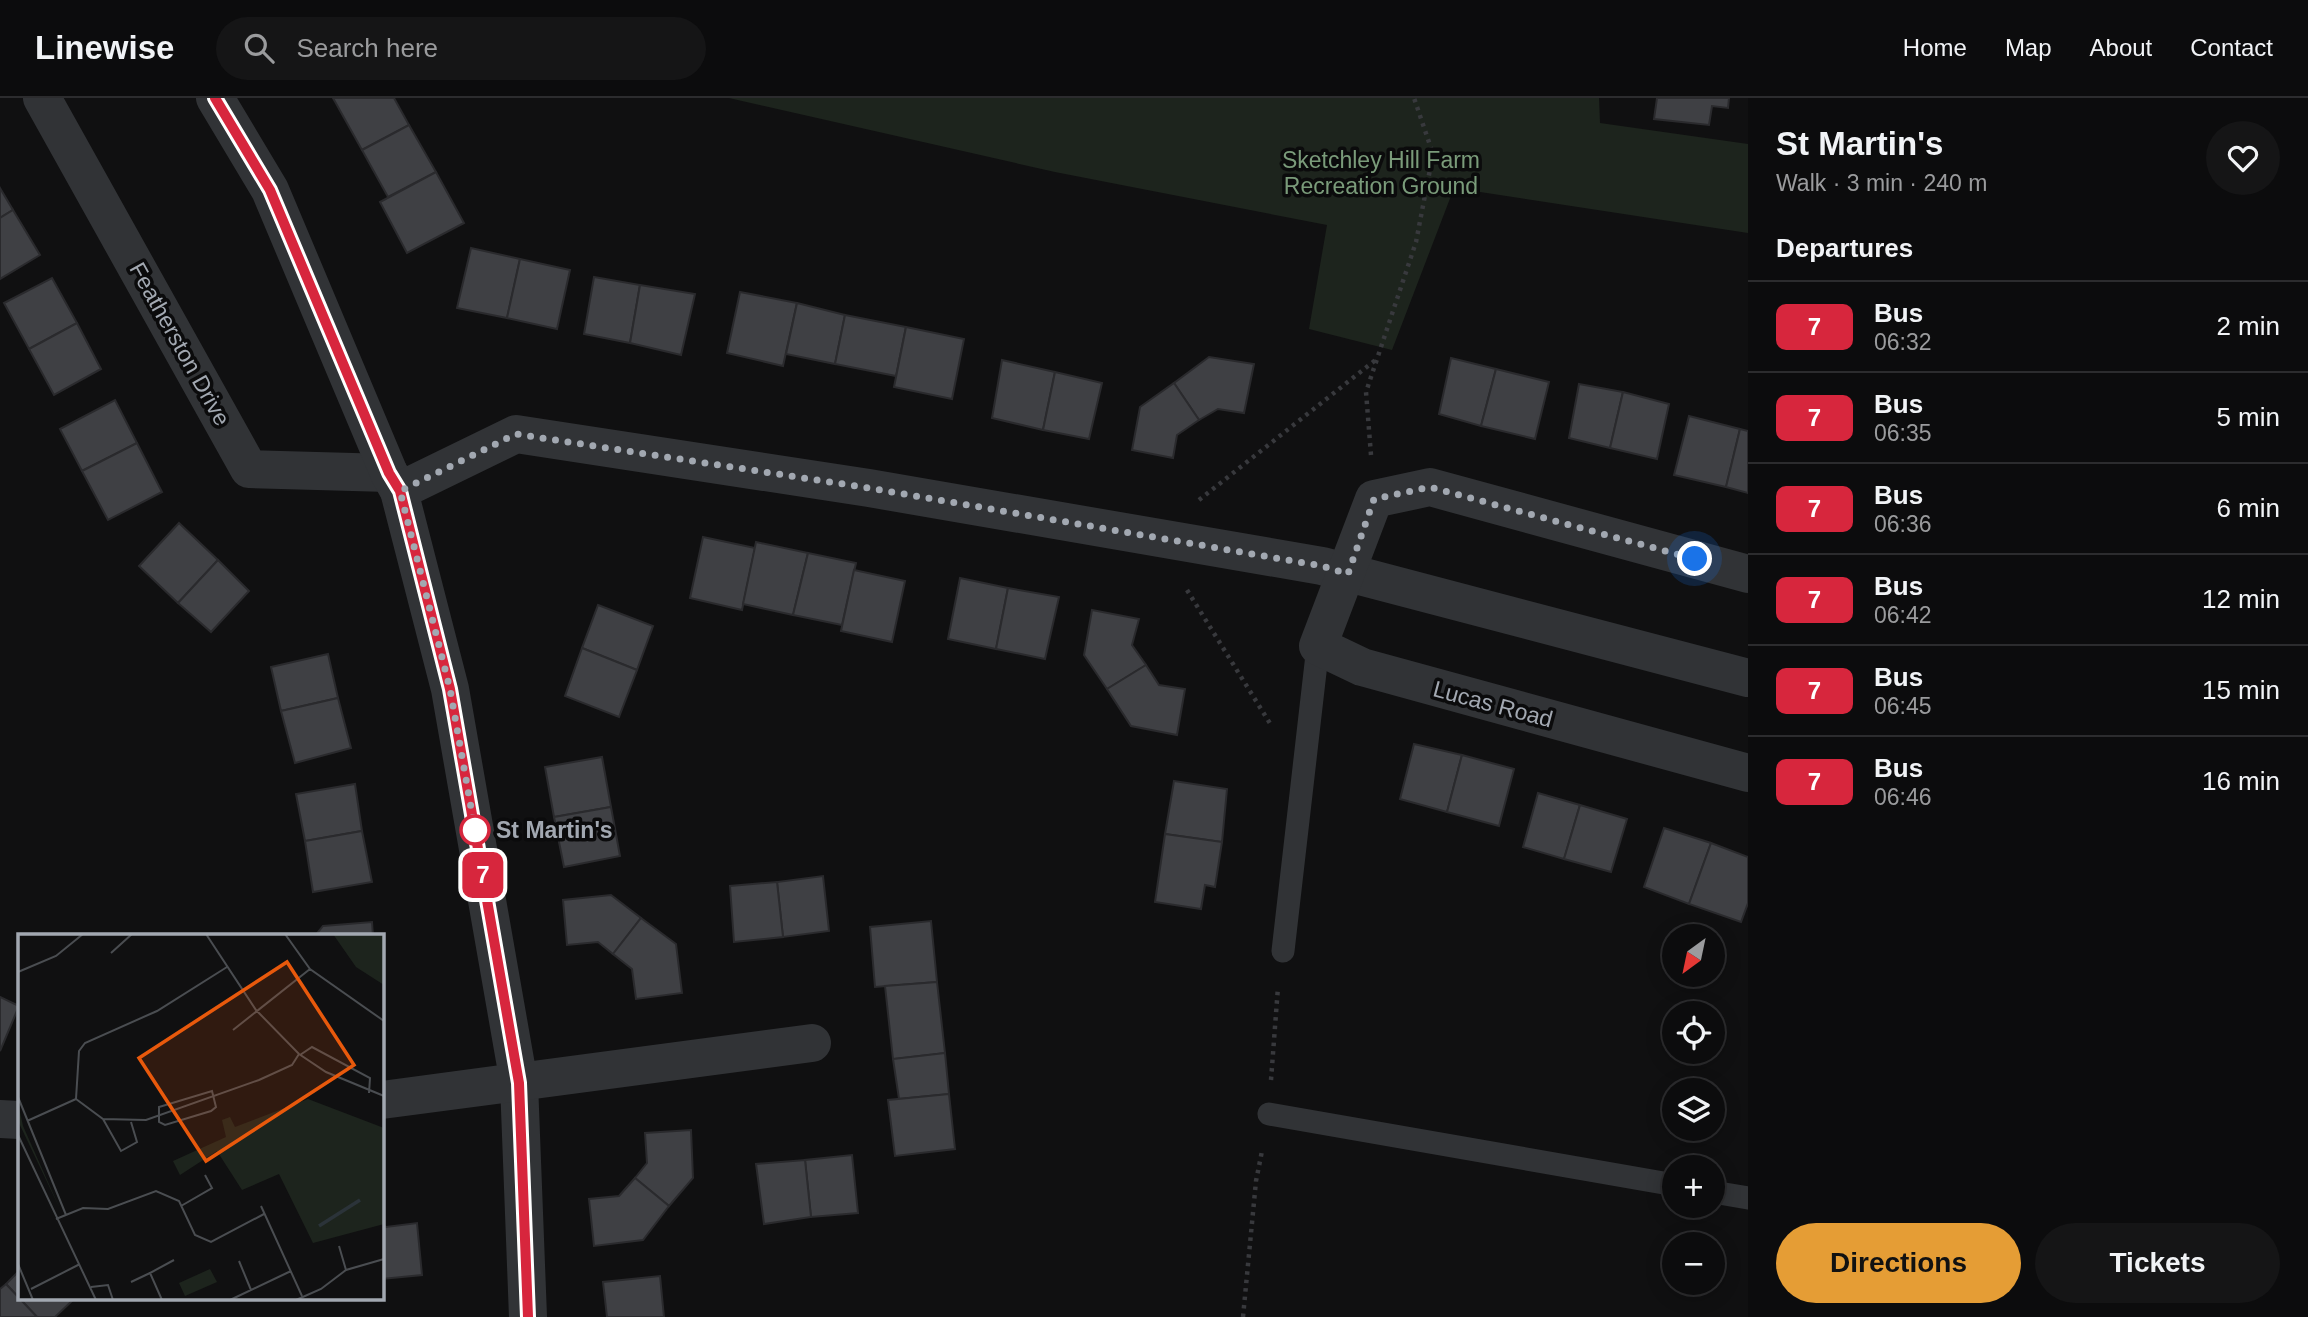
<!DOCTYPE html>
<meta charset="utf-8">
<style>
:root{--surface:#0c0c0d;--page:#151516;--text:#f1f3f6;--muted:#9a9b9d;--line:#2c2c2e;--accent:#e59d35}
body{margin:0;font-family:Helvetica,sans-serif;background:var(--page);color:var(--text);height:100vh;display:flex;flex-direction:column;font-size:26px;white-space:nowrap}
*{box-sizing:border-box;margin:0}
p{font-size:23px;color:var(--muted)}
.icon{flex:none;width:38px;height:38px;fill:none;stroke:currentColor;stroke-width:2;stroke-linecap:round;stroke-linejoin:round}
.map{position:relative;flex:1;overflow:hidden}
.side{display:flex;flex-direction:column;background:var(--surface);width:560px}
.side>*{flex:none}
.badge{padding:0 14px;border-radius:10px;font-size:24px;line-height:46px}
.needle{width:46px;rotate:213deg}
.fabs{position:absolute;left:1662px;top:826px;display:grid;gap:14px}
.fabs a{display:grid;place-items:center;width:63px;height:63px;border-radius:50%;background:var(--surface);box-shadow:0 4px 18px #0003,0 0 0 2px var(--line);font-size:35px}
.you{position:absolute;width:35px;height:35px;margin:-18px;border:5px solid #fff;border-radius:50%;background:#1a73e8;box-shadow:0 0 0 10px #1a73e833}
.map>.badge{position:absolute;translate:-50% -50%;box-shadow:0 0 0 4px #fff}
h2{padding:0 28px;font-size:26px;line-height:63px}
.round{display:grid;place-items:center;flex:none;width:74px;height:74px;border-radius:37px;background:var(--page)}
.summary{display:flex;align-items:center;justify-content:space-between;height:119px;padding:0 28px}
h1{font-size:33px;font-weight:600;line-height:52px}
.primary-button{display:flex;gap:14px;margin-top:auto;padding:14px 28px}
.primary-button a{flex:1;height:80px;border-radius:42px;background:var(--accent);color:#111;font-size:28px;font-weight:600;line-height:80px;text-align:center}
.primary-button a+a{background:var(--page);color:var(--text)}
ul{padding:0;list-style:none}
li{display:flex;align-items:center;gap:21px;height:91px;padding:0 28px;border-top:2px solid var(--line)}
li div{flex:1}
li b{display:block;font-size:26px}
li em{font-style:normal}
li .badge{min-width:77px;font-weight:700;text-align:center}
header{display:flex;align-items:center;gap:42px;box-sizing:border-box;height:98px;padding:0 35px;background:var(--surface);border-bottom:2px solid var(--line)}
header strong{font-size:33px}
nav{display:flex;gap:38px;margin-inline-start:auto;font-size:24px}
.search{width:490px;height:63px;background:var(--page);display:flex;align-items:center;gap:18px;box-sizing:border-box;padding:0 24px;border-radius:38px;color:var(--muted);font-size:26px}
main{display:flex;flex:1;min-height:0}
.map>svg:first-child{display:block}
.green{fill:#1d241d}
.building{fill:#3f4044;stroke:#2a2a2d;stroke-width:2}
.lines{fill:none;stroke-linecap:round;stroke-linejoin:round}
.path{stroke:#38393d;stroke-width:4.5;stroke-dasharray:3.5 5;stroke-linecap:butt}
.lane{stroke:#313336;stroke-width:23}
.street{stroke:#313336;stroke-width:38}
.line-casing{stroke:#fff;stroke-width:16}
.line{stroke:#d7263d;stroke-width:10}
.walk{stroke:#a2a8b1;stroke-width:7;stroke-dasharray:0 12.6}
.stop-dot{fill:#fff;stroke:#d7263d;stroke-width:3.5}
.labels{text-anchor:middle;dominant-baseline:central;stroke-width:7;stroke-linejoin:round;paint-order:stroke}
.park-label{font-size:23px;fill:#7a9b7a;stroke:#0b0b0c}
.street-label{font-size:23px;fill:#a2a8b1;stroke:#0b0b0c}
.stop-label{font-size:23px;font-weight:bold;fill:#a2a8b1;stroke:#0b0b0c;text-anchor:start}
.inset-river{fill:none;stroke:#2b3339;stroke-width:3.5}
.inset-road{fill:none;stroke:#4a4d51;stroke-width:2}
.view{fill:#e8590c;fill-opacity:0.15;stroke:#e8590c;stroke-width:3.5}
.inset-edge{fill:none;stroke:#a2a8b1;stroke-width:3.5}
</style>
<header>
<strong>Linewise</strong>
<div class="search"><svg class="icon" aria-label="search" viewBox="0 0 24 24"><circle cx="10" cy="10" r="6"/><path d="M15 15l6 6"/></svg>Search here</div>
<nav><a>Home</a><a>Map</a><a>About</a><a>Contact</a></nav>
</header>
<main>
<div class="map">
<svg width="1748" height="1219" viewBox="0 0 1748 1219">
<rect width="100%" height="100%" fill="#101011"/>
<polygon class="green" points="729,0 1599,0 1600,25 1748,46 1748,135 1454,90 1392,252 1309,231 1327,127 1055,74"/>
<g class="building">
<polygon points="333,0 394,0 409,27 362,52"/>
<polygon points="1657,0 1729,0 1728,10 1712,8 1709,27 1654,21"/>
<polygon points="409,27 436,74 388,99 362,52"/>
<polygon points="436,74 464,125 407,155 380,104"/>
<polygon points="0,90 13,112 0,120"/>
<polygon points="13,112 40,157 0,181 0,120"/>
<polygon points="471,150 520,161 507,220 457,210"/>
<polygon points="520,161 570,172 557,231 507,220"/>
<polygon points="594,179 640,187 630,245 584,236"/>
<polygon points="52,180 77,225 29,251 4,205"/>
<polygon points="640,187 695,196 681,257 630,245"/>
<polygon points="740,194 797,205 783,268 727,255"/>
<polygon points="797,205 845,217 835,266 786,256"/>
<polygon points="845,217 906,229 896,278 835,266"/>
<polygon points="77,225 101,271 54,297 29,251"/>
<polygon points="906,229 964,241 952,301 894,289"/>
<polygon points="1209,259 1254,266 1244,315 1218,311 1199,322 1174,285"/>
<polygon points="1451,260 1496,271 1481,328 1439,316"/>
<polygon points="1002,262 1055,274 1043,332 992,320"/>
<polygon points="1496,271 1549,284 1535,341 1481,328"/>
<polygon points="1055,274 1102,285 1089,341 1043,332"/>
<polygon points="1174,285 1199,322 1177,337 1173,360 1132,352 1140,309"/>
<polygon points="1579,286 1623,294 1610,350 1569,340"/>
<polygon points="1623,294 1669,306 1657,361 1610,350"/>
<polygon points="115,302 137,345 82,373 60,331"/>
<polygon points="1689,318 1740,331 1726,389 1674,377"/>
<polygon points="1740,331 1748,333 1748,395 1726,389"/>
<polygon points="137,345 162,394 108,422 82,373"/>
<polygon points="179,425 218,462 178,505 139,468"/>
<polygon points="703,439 755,450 742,512 690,500"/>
<polygon points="756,444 808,455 793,517 743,506"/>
<polygon points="808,455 856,465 842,527 793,517"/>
<polygon points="218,462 249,493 211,534 178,505"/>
<polygon points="854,472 905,483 892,544 841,533"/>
<polygon points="960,480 1008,490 996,551 948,541"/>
<polygon points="1008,490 1059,499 1045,561 996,551"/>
<polygon points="598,507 653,528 637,572 582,550"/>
<polygon points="1092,512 1139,521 1132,547 1146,567 1107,591 1084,557"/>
<polygon points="582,550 637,572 619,619 565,598"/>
<polygon points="328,556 338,600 281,613 271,569"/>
<polygon points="1146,567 1159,587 1185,591 1177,637 1131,628 1107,591"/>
<polygon points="338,600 351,650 295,665 281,613"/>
<polygon points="1414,646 1462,657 1447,714 1400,701"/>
<polygon points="1462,657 1514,671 1499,728 1447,714"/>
<polygon points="602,659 611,709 554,719 545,669"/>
<polygon points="1174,683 1227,691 1222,744 1165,736"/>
<polygon points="355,686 362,733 305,743 296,696"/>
<polygon points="1538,695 1580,707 1564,761 1523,749"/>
<polygon points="1580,707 1627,721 1611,774 1564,761"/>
<polygon points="611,709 620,758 564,769 554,719"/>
<polygon points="1664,730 1711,745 1689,806 1644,789"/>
<polygon points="362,733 372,784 313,794 305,743"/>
<polygon points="1165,736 1222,744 1215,789 1205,787 1201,811 1155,804"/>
<polygon points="1711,745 1748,759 1748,805 1741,824 1689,806"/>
<polygon points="823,778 829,833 783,839 777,784"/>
<polygon points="777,784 783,839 734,844 730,788"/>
<polygon points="611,797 641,820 613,856 598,844 567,847 563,802"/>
<polygon points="641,820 676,846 682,895 636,901 632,871 613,856"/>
<polygon points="931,823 937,884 875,889 870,829"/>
<polygon points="372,824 373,838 315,838 323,828"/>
<polygon points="937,884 945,955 893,961 885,888"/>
<polygon points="0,899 19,908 0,953"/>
<polygon points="945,955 949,996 899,1001 893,961"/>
<polygon points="949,996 955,1051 895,1058 888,1002"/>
<polygon points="691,1032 693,1080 669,1108 635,1080 647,1065 645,1035"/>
<polygon points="852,1057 858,1115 811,1119 805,1062"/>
<polygon points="805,1062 811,1119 764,1126 756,1066"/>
<polygon points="635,1080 669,1108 643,1142 594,1148 589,1101 619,1098"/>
<polygon points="417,1125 422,1177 382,1181 382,1126 386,1129"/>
<polygon points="19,1173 19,1200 75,1200 55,1219 37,1219 6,1186"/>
<polygon points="660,1178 664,1219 607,1219 603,1184"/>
<polygon points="6,1186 37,1219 0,1219 0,1191"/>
</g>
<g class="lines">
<g class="path">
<polyline points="1371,357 1366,294 1416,144 1433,56 1414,0"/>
<polyline points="1199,402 1378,260"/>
<polyline points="1187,492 1271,627"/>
<polyline points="1271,982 1278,889"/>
<polyline points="1243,1219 1256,1083 1262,1053"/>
</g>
<g class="lane">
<polyline points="1283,853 1318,548"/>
<polyline points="1269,1016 1675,1087"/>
<polyline points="1713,1094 1748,1100"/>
</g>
<g class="street">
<polyline points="42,0 249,371 389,375"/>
<polyline points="215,0 270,92 389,375 399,393 450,591 519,985 528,1219"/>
<polyline points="399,393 516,336 869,390 1322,468 1748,580"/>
<polyline points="1748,476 1430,389 1374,401 1318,548 1362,569 1748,675"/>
<polyline points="382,1002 812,945"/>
<polyline points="0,1021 19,1022"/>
</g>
</g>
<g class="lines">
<g class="line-casing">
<polyline id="line" points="215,0 270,92 389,375 400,393 450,591 519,985 528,1219"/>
</g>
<use href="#line" class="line"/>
<polyline class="walk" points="475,732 450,591 400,393 516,336 869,390 1322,468 1348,476 1374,401 1430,389 1695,461"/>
</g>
<circle class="stop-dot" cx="475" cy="732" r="14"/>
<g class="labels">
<g class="park-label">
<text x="1381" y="62">Sketchley Hill Farm<tspan x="1381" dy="26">Recreation Ground</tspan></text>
</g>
<g class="street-label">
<text transform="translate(180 246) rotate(61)">Featherston Drive</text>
<text transform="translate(1493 606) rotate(15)">Lucas Road</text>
</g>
<g class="stop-label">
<text x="496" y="732">St Martin's</text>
</g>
</g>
<g transform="translate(18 836)">
<rect width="366" height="366" fill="#101011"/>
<path d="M315,0H366V51L338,33ZM290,165L366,194V290L295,309L261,240L224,256L199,217L162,241L155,227L208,203L204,186L212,183L217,193ZM0,169L5,192L42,275L0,187ZM192,335L199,348L167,362L161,349Z" fill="#1d241d"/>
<path class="inset-river" d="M301,292L342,266"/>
<path class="inset-road" d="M188,0L238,76L281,120L308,138L366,162M267,0L292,35L366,87M93,19L114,0M0,38L38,22L65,0M215,96L292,35M282,121L294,113L352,144L351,159M194,157L198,173L193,177L147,191L141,188V173ZM0,163L48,281M58,165L85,185L128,186L241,146L274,131L281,120M85,185L103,217L119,208L113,188M9,187L58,165L61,117L67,109L139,77L209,33M0,201L78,366M163,272L194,254L187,241M243,272L284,362M38,285L65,274L90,275L138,257L161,267L177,301L193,308L246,280M321,312L328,336M221,327L233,356M0,330L15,366M113,348L132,339M73,353L90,351L95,366M13,355L62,330M144,366L132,339L156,326M212,366L273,337M278,366L303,355L328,336L366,325"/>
<path class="view" d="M269,28L336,131L188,227L121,124Z"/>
<rect width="366" height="366" class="inset-edge"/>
</g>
</svg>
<div class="fabs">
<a><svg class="needle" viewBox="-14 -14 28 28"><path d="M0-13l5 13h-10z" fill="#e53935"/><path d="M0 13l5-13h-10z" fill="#9a9b9d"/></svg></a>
<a><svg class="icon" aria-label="locate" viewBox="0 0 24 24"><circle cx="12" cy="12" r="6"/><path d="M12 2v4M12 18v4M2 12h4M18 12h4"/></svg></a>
<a><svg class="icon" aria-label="layers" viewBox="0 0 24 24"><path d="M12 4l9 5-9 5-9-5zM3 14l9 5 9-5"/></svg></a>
<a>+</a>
<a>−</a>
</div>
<div class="you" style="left:1695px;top:461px"></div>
<b class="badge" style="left:483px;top:777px;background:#d7263d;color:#fff">7</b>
</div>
<section class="side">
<div class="summary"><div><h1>St Martin's</h1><p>Walk · 3 min · 240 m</p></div><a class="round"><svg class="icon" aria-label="heart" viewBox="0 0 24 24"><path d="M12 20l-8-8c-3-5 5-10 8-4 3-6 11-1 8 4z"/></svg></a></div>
<h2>Departures</h2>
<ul>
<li><span class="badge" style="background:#d7263d;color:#fff">7</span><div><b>Bus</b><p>06:32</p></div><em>2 min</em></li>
<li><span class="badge" style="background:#d7263d;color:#fff">7</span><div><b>Bus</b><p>06:35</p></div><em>5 min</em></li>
<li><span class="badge" style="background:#d7263d;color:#fff">7</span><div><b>Bus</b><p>06:36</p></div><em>6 min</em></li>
<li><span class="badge" style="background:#d7263d;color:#fff">7</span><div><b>Bus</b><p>06:42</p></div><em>12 min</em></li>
<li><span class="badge" style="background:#d7263d;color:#fff">7</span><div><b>Bus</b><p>06:45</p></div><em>15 min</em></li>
<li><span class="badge" style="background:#d7263d;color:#fff">7</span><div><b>Bus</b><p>06:46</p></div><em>16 min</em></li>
</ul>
<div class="primary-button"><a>Directions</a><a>Tickets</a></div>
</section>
</main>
